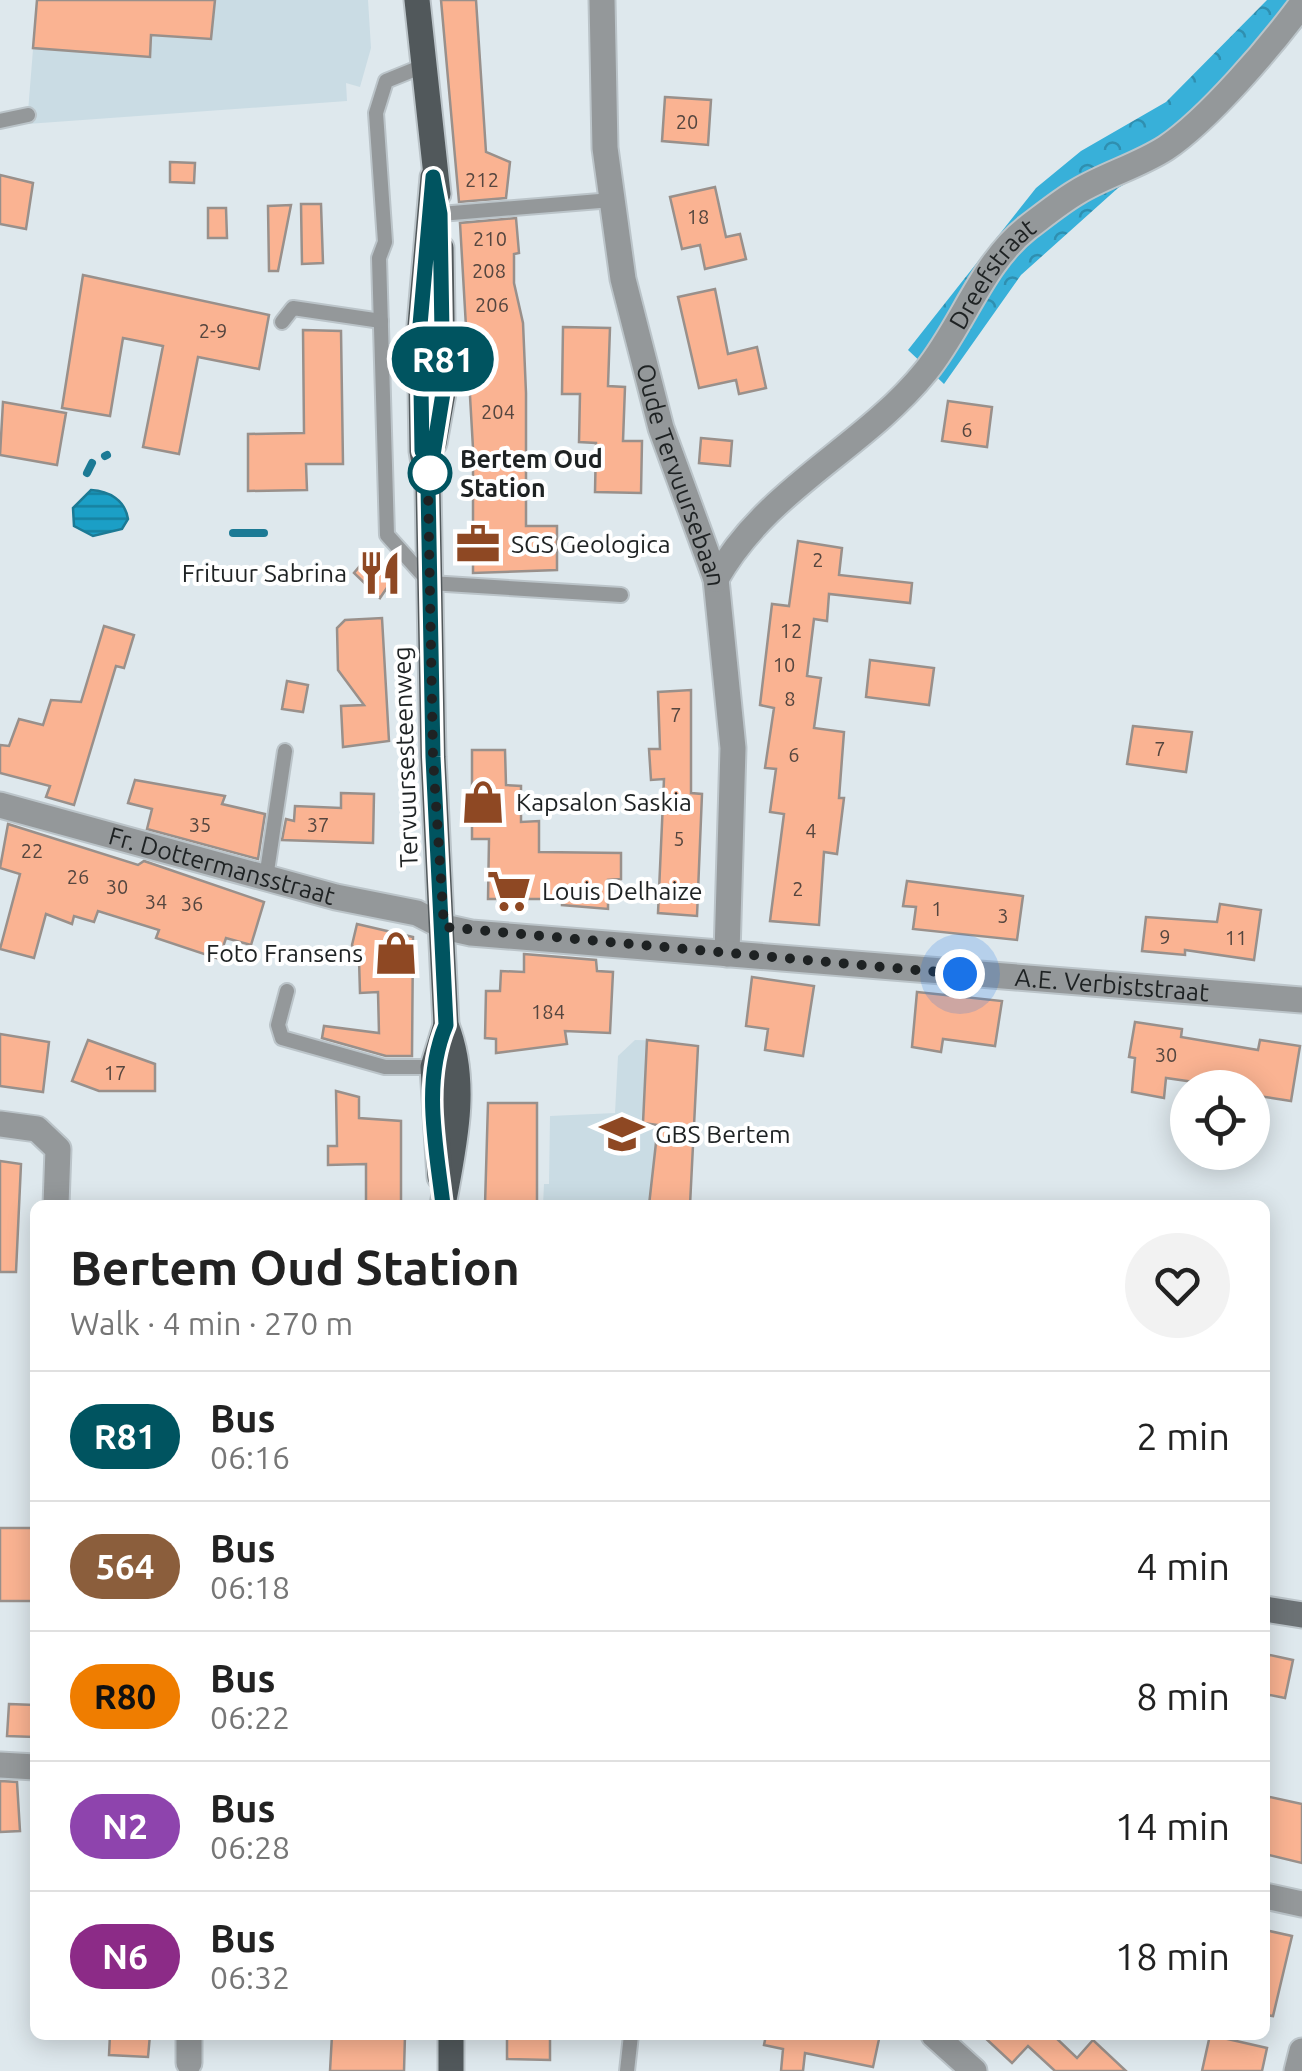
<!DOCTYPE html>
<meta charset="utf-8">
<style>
:root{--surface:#fff;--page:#f2f2f2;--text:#222;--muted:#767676;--line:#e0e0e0}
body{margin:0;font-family:Ubuntu,sans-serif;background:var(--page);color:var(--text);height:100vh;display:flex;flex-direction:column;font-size:38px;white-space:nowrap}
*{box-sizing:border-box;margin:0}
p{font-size:32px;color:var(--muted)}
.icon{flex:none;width:55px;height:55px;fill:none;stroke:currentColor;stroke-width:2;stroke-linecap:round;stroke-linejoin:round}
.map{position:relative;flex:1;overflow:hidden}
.side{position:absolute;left:30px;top:1200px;width:1240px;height:840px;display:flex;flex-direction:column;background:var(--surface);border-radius:15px;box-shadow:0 5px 25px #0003}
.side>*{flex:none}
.badge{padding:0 20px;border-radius:32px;font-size:35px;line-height:65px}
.tools{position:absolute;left:1170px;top:1070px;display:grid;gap:20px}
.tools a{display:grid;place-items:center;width:100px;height:100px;border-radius:50%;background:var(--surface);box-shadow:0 5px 25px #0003;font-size:50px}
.you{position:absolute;width:50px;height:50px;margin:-25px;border:8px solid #fff;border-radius:50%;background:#1a73e8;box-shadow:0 0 0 15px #1a73e833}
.map>.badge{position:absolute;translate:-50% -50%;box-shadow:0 0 0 5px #fff}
.round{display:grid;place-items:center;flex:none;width:105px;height:105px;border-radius:52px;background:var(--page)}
.overview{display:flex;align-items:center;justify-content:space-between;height:170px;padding:0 40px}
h1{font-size:48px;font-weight:700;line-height:75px}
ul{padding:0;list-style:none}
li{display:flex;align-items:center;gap:30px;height:130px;padding:0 40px;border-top:2px solid var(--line)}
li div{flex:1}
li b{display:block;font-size:38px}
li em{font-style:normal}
li .badge{min-width:110px;font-weight:700;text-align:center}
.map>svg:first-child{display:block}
.built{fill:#cadce4}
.forest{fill:url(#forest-crowns)}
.water{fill:url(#water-rules);stroke:#1c7a95;stroke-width:2.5}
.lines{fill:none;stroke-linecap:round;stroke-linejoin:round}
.stream{stroke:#1c7a95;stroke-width:8}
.building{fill:#fab392;stroke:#99908b;stroke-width:2.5}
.lane-casing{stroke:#bbc4c9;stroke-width:18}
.street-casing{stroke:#bbc4c9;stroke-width:29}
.secondary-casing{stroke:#bbc4c9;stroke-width:29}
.primary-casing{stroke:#bbc4c9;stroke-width:29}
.lane{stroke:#94989a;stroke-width:14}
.street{stroke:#94989a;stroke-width:25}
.secondary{stroke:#6c7275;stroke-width:25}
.primary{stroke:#51585b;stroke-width:25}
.line-casing{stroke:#fff;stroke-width:22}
.line{stroke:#005460;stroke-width:15}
.walk{stroke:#1e2223;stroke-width:10;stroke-dasharray:0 18}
.stop-dot{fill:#fff;stroke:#005460;stroke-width:5}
.labels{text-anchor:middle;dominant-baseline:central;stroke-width:8;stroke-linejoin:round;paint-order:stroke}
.number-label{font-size:20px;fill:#55463f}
.street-label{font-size:25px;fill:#1e2223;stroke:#fff}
.stop-label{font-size:25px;font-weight:bold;fill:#1e2223;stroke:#fff;text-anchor:start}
.poi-label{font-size:25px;fill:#1e2223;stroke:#fff;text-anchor:start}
</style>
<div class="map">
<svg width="1302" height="2071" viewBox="0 0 1302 2071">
<defs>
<pattern id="forest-crowns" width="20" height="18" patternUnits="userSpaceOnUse" patternTransform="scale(2.5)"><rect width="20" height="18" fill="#38b0d9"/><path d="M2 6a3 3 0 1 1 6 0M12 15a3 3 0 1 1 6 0" fill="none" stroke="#2f8fb0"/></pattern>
<pattern id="water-rules" width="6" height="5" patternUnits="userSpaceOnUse" patternTransform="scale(2.5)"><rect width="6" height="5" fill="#1b9fc6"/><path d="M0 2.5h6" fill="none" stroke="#1781a0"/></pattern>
</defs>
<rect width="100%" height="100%" fill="#dee8ed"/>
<g class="built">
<polygon points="37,0 368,0 371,48 360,87 346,83 347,101 27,124"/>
<polygon points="635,1040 676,1041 678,1050 685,1045 698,1046 690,1205 543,1205 544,1184 549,1184 550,1116 615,1113 618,1056"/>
</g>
<polygon class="forest" points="1267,0 1302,0 1302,25 1180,152 1118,188 1021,275 944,384 908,350 1036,188 1081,151 1166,102"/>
<path class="water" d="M91,490C109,491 125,500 128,519L122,529L93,536L74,526L73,508Z"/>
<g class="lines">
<g class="stream">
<polyline points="105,456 107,455"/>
<polyline points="87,473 92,463"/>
<polyline points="233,533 264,533"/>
</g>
</g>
<g class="building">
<polygon points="37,0 215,0 211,39 151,35 150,57 33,48"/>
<polygon points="441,0 476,0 486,152 510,162 506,198 459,202"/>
<polygon points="665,97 711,100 708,145 662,141"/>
<polygon points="170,162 195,163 194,183 170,182"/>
<polygon points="0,175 33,183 26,229 0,224"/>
<polygon points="715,187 726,237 740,234 746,259 705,269 700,245 682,249 670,197"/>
<polygon points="301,204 321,204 323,263 302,264"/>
<polygon points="291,205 278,271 269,271 268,206"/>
<polygon points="208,208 226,208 227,238 208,238"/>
<polygon points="516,218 519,253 514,254 514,283 523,323 526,393 526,526 557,526 557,570 473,573 473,448 460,223"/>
<polygon points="83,275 269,315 259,369 198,357 179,454 143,447 163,346 123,338 110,416 62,408"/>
<polygon points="715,289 728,354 757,347 766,388 739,394 736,380 699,388 678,297"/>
<polygon points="563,327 610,328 608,386 625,387 623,441 642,441 641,493 595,492 596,443 579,442 580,394 562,394"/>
<polygon points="303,330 341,331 343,464 306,464 307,490 248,491 248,434 304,433"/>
<polygon points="948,401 992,407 987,447 942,441"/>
<polygon points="3,402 66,413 57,465 0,455"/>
<polygon points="701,438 732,441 730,466 699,463"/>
<polygon points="798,541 842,548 839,575 912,583 910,603 829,594 827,621 814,619 807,676 821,678 814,728 844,732 839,798 844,798 837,854 824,852 819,925 770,921 784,814 770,812 776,769 765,768 774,708 760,705 772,604 789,606"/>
<polygon points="369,555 393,579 380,598 354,573"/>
<polygon points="382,618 389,741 343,747 341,706 364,705 338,670 337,628 345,620"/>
<polygon points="104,626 134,635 124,668 116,666 74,805 46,797 50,786 0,773 0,745 9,746 19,719 43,725 51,700 81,702"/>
<polygon points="870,660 934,668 929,705 866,697"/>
<polygon points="287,681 308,685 303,712 282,709"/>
<polygon points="691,690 691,793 702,794 697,916 658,913 664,779 651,780 649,749 660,749 658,692"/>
<polygon points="1133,726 1192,732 1186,772 1127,764"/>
<polygon points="472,750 505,750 506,785 521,786 521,822 539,821 539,852 621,853 621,879 608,880 608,909 562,905 562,899 488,899 489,839 472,839"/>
<polygon points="135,780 225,796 222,804 265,814 258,859 147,829 152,809 128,803"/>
<polygon points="341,793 374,794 373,843 282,840 286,819 294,821 295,806 341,808"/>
<polygon points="8,824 138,865 144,861 264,902 251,945 226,938 219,959 156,938 159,930 98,911 94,922 74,916 72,924 46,914 34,958 0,949 20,874 0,868"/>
<polygon points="907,881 1023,896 1017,940 913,929 916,907 903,906"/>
<polygon points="1220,904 1261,910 1254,960 1185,950 1185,955 1142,951 1146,917 1217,922"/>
<polygon points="357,924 413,937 412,1056 386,1056 322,1038 324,1026 379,1033 378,992 360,993 359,959 352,945"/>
<polygon points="524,954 596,960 597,971 613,972 610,1033 565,1031 567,1044 496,1053 496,1039 485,1038 486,991 500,991 501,971 524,972"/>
<polygon points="752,977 814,986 803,1056 765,1050 768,1029 746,1026"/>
<polygon points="917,992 1002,1001 995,1046 943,1039 941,1052 912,1047"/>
<polygon points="1135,1022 1182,1029 1181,1037 1258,1050 1260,1040 1300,1046 1291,1101 1252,1095 1252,1088 1207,1088 1208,1084 1166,1078 1164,1098 1132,1092 1135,1058 1129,1057"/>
<polygon points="0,1034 49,1042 43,1092 0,1086"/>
<polygon points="88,1040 155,1064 155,1091 99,1091 72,1081"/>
<polygon points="647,1040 698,1046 690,1205 649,1205 658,1125 643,1123"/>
<polygon points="336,1091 359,1097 359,1118 401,1121 401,1205 366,1205 366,1164 328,1165 328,1146 337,1146"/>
<polygon points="488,1103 537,1103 537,1205 485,1205"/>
<polygon points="0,1161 21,1164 16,1272 0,1272"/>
<rect x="0" y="1528" width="35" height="73"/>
<polygon points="1265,1654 1293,1660 1285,1698 1265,1694"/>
<polygon points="9,1704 35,1705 35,1737 7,1736"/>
<polygon points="0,1781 17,1782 20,1831 0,1832"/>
<polygon points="1265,1796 1302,1804 1302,1863 1265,1854"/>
<polygon points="1265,1930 1292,1936 1273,2016 1265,2015"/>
<polygon points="110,2035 150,2035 148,2057 109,2055"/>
<polygon points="332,2035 405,2035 404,2071 330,2071"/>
<polygon points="507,2035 550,2035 550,2060 507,2059"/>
<polygon points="766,2035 859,2035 879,2039 873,2067 805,2053 803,2071 781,2071 783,2049 764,2045"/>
<polygon points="982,2035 1053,2035 1077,2058 1093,2040 1126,2071 1055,2071 1028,2046 1012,2063"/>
<polygon points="1210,2035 1267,2048 1262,2071 1202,2071"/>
</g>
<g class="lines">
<g class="lane-casing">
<g id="lane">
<polyline points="423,66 386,81 376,113 385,242 379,258 387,535 430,583 621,595"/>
<polyline points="0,121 28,115"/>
<polyline points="440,214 612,200"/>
<polyline points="282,322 293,308 381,321"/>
<polyline points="266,878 285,751"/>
<polyline points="287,991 278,1025 282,1038 385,1067 433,1067"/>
<polyline points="627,2071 631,2035"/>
</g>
</g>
<g class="street-casing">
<g id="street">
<path id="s1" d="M602,0L605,148L623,279L661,428L716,579L733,748L727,954"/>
<path id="s2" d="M716,579C767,488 863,449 926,371C962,327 982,263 1027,228C1043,216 1060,202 1077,192C1105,175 1138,166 1166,148C1209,119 1270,47 1302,4"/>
<path id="s3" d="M0,805L336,897L417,913L444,927L471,933L1302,1000"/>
<polyline points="0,1124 37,1129 58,1149 56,1205"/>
<polyline points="0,1765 35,1767"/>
<polyline points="1265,1896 1302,1904"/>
<polyline points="189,2035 189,2063"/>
<polyline points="934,2035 974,2071"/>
<polyline points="1297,2071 1302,2051"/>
</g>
</g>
<g class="secondary-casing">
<polyline id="secondary" points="1265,1609 1302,1615"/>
</g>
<g class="primary-casing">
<g id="primary">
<polyline points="417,0 438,194"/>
<path d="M433,177L420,325L422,451L428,487L433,757L446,1025C469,1083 454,1146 443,1205"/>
<polyline points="434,443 443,393 441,248"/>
<polyline points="440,1177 433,1067 446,1025"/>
<polyline points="451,2035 451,2071"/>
</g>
</g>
<use href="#lane" class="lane"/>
<use href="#street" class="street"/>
<use href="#secondary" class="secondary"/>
<use href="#primary" class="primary"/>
</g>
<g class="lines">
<g class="line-casing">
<path id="line" d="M422,451L420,325L433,177L440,214L443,393L428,486L433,757L446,1025C422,1082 436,1145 443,1205"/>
</g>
<use href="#line" class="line"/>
<polyline class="walk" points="430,473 431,460 428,486 433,757 444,927 960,974"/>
</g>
<defs>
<g id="office-bare" transform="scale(3.45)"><path d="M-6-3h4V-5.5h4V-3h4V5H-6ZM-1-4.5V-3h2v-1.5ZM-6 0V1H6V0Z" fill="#8e4823" stroke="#fff" stroke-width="2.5" paint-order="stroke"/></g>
<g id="restaurant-bare" transform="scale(3.45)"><path d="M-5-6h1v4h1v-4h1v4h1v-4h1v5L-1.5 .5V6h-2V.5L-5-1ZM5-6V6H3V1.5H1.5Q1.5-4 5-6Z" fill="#8e4823" stroke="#fff" stroke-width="2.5" paint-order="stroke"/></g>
<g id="shop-bare" transform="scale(3.45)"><path d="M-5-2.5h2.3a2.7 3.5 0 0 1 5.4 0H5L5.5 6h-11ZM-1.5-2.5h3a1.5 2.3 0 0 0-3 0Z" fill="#8e4823" stroke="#fff" stroke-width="2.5" paint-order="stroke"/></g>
<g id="supermarket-bare" transform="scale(3.45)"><path d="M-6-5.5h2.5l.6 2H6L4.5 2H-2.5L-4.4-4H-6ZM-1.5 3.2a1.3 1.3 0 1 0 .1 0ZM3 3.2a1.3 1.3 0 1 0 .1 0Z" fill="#8e4823" stroke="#fff" stroke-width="2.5" paint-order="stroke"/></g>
<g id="school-bare" transform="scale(3.45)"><path d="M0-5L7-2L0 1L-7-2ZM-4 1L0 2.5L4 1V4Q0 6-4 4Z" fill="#8e4823" stroke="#fff" stroke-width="2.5" paint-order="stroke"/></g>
</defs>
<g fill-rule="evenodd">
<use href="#office-bare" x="478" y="544"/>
<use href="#restaurant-bare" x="380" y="573"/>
<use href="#shop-bare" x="483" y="802"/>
<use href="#supermarket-bare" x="509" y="891"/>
<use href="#shop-bare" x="396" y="953"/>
<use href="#school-bare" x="622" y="1134"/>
</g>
<circle class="stop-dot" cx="430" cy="473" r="20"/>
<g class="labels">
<g class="number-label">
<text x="687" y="121">20</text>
<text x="482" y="179">212</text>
<text x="698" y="216">18</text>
<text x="490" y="238">210</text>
<text x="489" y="270">208</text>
<text x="492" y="304">206</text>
<text x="213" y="330">2-9</text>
<text x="498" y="411">204</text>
<text x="967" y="429">6</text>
<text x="818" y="559">2</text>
<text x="791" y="630">12</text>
<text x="784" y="664">10</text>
<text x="790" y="698">8</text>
<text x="676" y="714">7</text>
<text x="1160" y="748">7</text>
<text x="794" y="754">6</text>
<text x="200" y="824">35</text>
<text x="318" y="824">37</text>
<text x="811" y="830">4</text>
<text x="679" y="838">5</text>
<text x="32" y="850">22</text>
<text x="78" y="876">26</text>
<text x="117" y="886">30</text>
<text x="798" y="888">2</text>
<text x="156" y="901">34</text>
<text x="192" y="903">36</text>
<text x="937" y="908">1</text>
<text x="1003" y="915">3</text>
<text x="1165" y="936">9</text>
<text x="1236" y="937">11</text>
<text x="548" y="1011">184</text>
<text x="1166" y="1054">30</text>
<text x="115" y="1072">17</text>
</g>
<g class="street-label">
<text stroke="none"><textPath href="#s2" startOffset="415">Dreefstraat</textPath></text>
<text stroke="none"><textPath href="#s1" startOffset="485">Oude Tervuursebaan</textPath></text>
<text transform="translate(405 757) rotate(-92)">Tervuursesteenweg</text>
<text stroke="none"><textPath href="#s3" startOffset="230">Fr. Dottermansstraat</textPath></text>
<text stroke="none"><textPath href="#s3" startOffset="1132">A.E. Verbiststraat</textPath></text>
</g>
<g class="stop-label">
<text x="460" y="459">Bertem Oud<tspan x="460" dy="29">Station</tspan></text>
</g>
<g class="poi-label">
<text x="511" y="544">SGS Geologica</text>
<text x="347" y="573" text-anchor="end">Frituur Sabrina</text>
<text x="516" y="802">Kapsalon Saskia</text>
<text x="542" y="891">Louis Delhaize</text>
<text x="363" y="953" text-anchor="end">Foto Fransens</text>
<text x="655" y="1134">GBS Bertem</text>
</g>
</g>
</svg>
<div class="tools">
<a><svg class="icon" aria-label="locate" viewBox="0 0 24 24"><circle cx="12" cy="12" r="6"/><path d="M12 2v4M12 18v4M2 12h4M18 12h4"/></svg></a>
</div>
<div class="you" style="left:960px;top:974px"></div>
<b class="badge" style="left:443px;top:359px;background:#005460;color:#fff">R81</b>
<section class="side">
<div class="overview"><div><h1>Bertem Oud Station</h1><p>Walk · 4 min · 270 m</p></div><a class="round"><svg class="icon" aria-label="heart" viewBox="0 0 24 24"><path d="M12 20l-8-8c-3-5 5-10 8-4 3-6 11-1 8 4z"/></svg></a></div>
<ul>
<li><span class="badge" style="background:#005460;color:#fff">R81</span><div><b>Bus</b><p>06:16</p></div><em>2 min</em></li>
<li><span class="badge" style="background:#8b5e3c;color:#fff">564</span><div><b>Bus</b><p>06:18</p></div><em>4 min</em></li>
<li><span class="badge" style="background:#ef7d00;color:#111">R80</span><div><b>Bus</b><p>06:22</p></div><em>8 min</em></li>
<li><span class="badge" style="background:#8e44ad;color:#fff">N2</span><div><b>Bus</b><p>06:28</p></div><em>14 min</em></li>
<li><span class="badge" style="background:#8c2b87;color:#fff">N6</span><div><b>Bus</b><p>06:32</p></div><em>18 min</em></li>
</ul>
</section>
</div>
